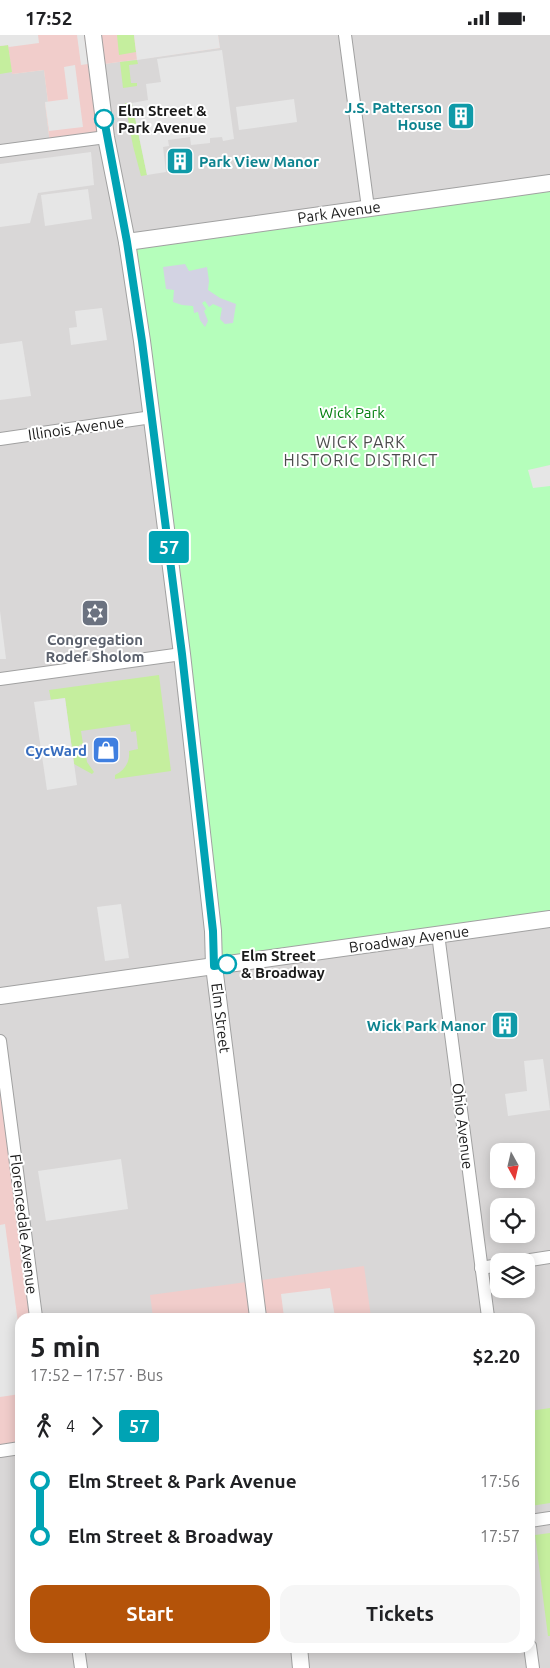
<!DOCTYPE html>
<meta charset="utf-8">
<style>
:root{--surface:#fff;--page:#f6f6f6;--text:#202124;--muted:#757577;--accent:#b45309}
body{margin:0;font-family:Ubuntu,sans-serif;background:var(--page);color:var(--text);height:100vh;display:flex;flex-direction:column;font-size:19px;white-space:nowrap}
*{box-sizing:border-box;margin:0}
p{font-size:16px;color:var(--muted)}
.icon{flex:none;width:28px;height:28px;fill:none;stroke:currentColor;stroke-width:2;stroke-linecap:round;stroke-linejoin:round}
.map{position:relative;flex:1;overflow:hidden}
.drawer{position:absolute;left:15px;top:1278px;width:520px;height:340px;display:flex;flex-direction:column;background:var(--surface);border-radius:15px;box-shadow:0 2px 12px #0003}
.drawer>*{flex:none}
.badge{padding:0 10px;border-radius:4px;font-size:18px;line-height:32px}
.needle{width:32px;rotate:172deg}
.controls{position:absolute;left:490px;top:1108px;display:grid;gap:10px}
.controls a{display:grid;place-items:center;width:45px;height:45px;border-radius:10px;background:var(--surface);box-shadow:0 2px 12px #0003;font-size:25px}
.map>.badge{position:absolute;translate:-50% -50%;box-shadow:0 0 0 2px #fff}
.legs{display:flex;align-items:center;gap:8px;height:55px;padding:0 15px;font-size:16px}
.legs p{margin-inline-start:auto}
.summary{display:flex;align-items:center;justify-content:space-between;height:85px;padding:0 15px}
h1{font-size:28px;font-weight:600;line-height:38px}
.primary-button{display:flex;gap:10px;margin-top:auto;padding:10px 15px}
.primary-button a{flex:1;height:58px;border-radius:15px;background:var(--accent);color:#fff;font-size:20px;font-weight:600;line-height:58px;text-align:center}
.primary-button a+a{background:var(--page);color:var(--text)}
ul{padding:0 15px;list-style:none}
li{display:flex;align-items:center;gap:18px;height:55px;font-size:19px}
li i{display:grid;place-items:center;width:8px;height:100%;margin:0 6px;background:currentColor}
li i::after{content:'';width:12px;height:12px;margin:-6px;border:4px solid;border-radius:50%;background:var(--surface)}
li p{margin-inline-start:auto}
li:first-child i{background:linear-gradient(#0000 50%,currentColor 0)}
li:last-child i{background:linear-gradient(currentColor 50%,#0000 0)}
.status{display:flex;justify-content:space-between;align-items:center;height:35px;padding:0 25px;background:var(--surface);direction:ltr}
.status svg{height:14px;fill:currentColor}
.map>svg:first-child{display:block}
.residential{fill:#d9d7d7;fill-rule:evenodd}
.commercial{fill:#f1cdcb}
.grass{fill:#c5ee9e}
.park{fill:#b5febb}
.parking{fill:#e6e6e6}
.plaza{fill:#d3d3e3}
.lines{fill:none;stroke-linecap:round;stroke-linejoin:round}
.minor-casing{stroke:#a1a1a1;stroke-width:14}
.tertiary-casing{stroke:#a1a1a1;stroke-width:18}
.minor{stroke:#fff;stroke-width:12}
.tertiary{stroke:#fff;stroke-width:16}
.line-1-casing{stroke:#fff;stroke-width:11}
.line-1{stroke:#00a3b4;stroke-width:8}
.stop-1-dot{fill:#fff;stroke:#00a3b4;stroke-width:2.5}
.labels{text-anchor:middle;dominant-baseline:central;stroke-width:4;stroke-linejoin:round;paint-order:stroke}
.culture-label{font-size:15px;font-weight:bold;fill:#0d838f;stroke:#fff;text-anchor:end}
.stop-label{font-size:15px;font-weight:bold;fill:#1a1a1a;stroke:#fff;text-anchor:start}
.street-label{font-size:15px;fill:#1a1a1a;stroke:#fff}
.park-label{font-size:15px;fill:#027f0d;stroke:#fff}
.worship-label{font-size:15px;font-weight:bold;fill:#5b616d;stroke:#fff}
.shop-label{font-size:15px;font-weight:bold;fill:#366cbe;stroke:#fff;text-anchor:end}
.neighbourhood-label{font-size:16px;letter-spacing:1px;fill:#4d4d4d;stroke:#fff}
</style>
<div class="status"><b>17:52</b><svg viewBox="0 0 49 12"><path d="M0 12V9h3v3zM5 12V6h3v6zM10 12V3h3v9zM15 12V0h3v12zM26 1h20v11H26zM47 4h2v5h-2z"/></svg></div>
<div class="map">
<svg width="550" height="1633" viewBox="0 0 550 1633">
<rect width="100%" height="100%" fill="#ede8de"/>
<path class="residential" d="M218,0H550V1633H0V1416L20,1413V1612H530V1282H36L0,1006V11L8,10L12,39L44,35L48,67L45,68L50,109L97,30L219,13ZM499,1116H526V1144H499ZM499,1171H526V1199H499ZM499,1226H526V1254H499Z"/>
<g class="commercial">
<polygon points="0,0 218,0 220,13 97,30 106,102 50,109 45,67 48,67 44,35 12,39 8,10 0,11"/>
<polygon points="0,1006 36,1282 20,1282 20,1413 0,1416"/>
<polygon points="364,1231 371,1282 153,1282 150,1260"/>
</g>
<g class="grass">
<polygon points="117,0 134,0 136,17 119,20"/>
<polygon points="8,10 12,37 0,39 0,11"/>
<polygon points="137,25 138,29 129,30 131,48 137,48 137,51 123,53 120,27"/>
<polygon points="125,68 132,68 147,140 141,141 133,111"/>
<path d="M159,640L171,736L115,744V740C125,735 130,727 129,716L138,714L136,696L131,697L130,689L81,696L83,709L79,710L80,721L86,720L87,727L94,737L92,739L74,729L65,663L51,665L49,655Z"/>
<polygon points="550,1373 550,1468 531,1471 530,1376"/>
<polygon points="550,1498 550,1601 548,1601 535,1500"/>
</g>
<polygon class="park" points="550,148 550,884 214,931 127,207"/>
<g class="parking">
<polygon points="0,0 38,0 39,8 9,12 8,10 0,11"/>
<polygon points="77,0 84,0 88,29 81,30"/>
<polygon points="134,0 218,0 220,13 137,25"/>
<polygon points="222,15 234,104 223,106 222,102 210,103 210,108 191,110 190,102 168,105 169,111 163,112 166,137 147,140 132,68 148,65 146,49 161,47 157,24"/>
<polygon points="75,30 83,92 49,96 45,67 68,64 64,32"/>
<polygon points="294,64 297,87 239,95 236,72"/>
<polygon points="91,117 94,150 38,158 30,188 0,192 0,129"/>
<polygon points="88,154 92,184 45,191 41,160"/>
<polygon points="102,273 107,305 71,310 69,293 77,292 75,276"/>
<polygon points="22,306 31,361 0,365 0,309"/>
<polygon points="550,430 550,451 533,453 528,435"/>
<polygon points="0,576 6,624 0,624"/>
<polygon points="65,663 77,750 47,755 34,667"/>
<polygon points="121,869 129,923 105,926 97,872"/>
<polygon points="543,1024 550,1075 508,1081 505,1059 527,1056 524,1026"/>
<polygon points="121,1124 128,1174 46,1186 38,1136"/>
<polygon points="5,1189 20,1303 20,1359 0,1362 0,1190"/>
<polygon points="330,1253 335,1282 284,1282 281,1259"/>
</g>
<polygon class="plaza" points="185,229 189,236 207,232 209,246 208,255 220,263 236,269 233,288 225,289 220,284 222,273 213,269 209,272 205,266 202,268 206,274 204,276 208,286 205,292 200,285 198,277 194,278 193,271 182,270 173,267 174,255 166,254 163,232"/>
<g class="lines">
<g class="minor-casing">
<g id="minor">
<polyline points="345,0 368,173"/>
<polyline points="0,116 106,102"/>
<polyline points="0,404 152,382"/>
<polyline points="0,644 182,619"/>
<polyline points="438,899 488,1282"/>
<polyline points="0,1006 36,1282"/>
<polyline points="524,1226 550,1222"/>
<polyline points="481,1233 499,1230"/>
<polyline points="0,1416 20,1413"/>
<polyline points="530,1486 550,1483"/>
<polyline points="530,1611 533,1633"/>
<polyline points="78,1612 81,1633"/>
</g>
</g>
<g class="tertiary-casing">
<g id="tertiary">
<polyline points="93,0 106,102 127,207 142,306 182,619 213,896 214,931 258,1282"/>
<polyline points="127,207 550,148"/>
<polyline points="0,961 550,884"/>
<polyline points="299,1612 301,1633"/>
</g>
</g>
<use href="#minor" class="minor"/>
<use href="#tertiary" class="tertiary"/>
</g>
<g class="lines">
<g class="line-1-casing">
<polyline id="line-1" points="104,84 127,207 142,306 182,619 213,896 214,931 227,929"/>
</g>
<use href="#line-1" class="line-1"/>
</g>
<defs>
<g id="building-square" transform="scale(1.4375)"><rect x="-9" y="-9" width="18" height="18" rx="4" fill="#0f9aa8" stroke="#fff"/><path d="M-4-6H4V6H1V3H-1V6H-4ZM-2.5-4.3h1.7v1.8h-1.7ZM.8-4.3h1.7v1.8H.8ZM-2.5-1h1.7V.8h-1.7ZM.8-1h1.7V.8H.8Z" fill="#fff"/></g>
<g id="synagogue-square" transform="scale(1.4375)"><rect x="-9" y="-9" width="18" height="18" rx="4" fill="#6b7280" stroke="#fff"/><path d="M0-6.5L5.6 3.2H-5.6ZM0 6.5L5.6-3.2H-5.6Z" fill="#fff"/></g>
<g id="shop-square" transform="scale(1.4375)"><rect x="-9" y="-9" width="18" height="18" rx="4" fill="#3f7fe0" stroke="#fff"/><path d="M-5-2.5h2.3a2.7 3.5 0 0 1 5.4 0H5L5.5 6h-11ZM-1.5-2.5h3a1.5 2.3 0 0 0-3 0Z" fill="#fff"/></g>
</defs>
<g fill-rule="evenodd">
<use href="#building-square" x="461" y="81"/>
<use href="#building-square" x="180" y="126"/>
<use href="#synagogue-square" x="95" y="578"/>
<use href="#shop-square" x="106" y="715"/>
<use href="#building-square" x="505" y="990"/>
</g>
<g class="stop-1-dot">
<circle cx="104" cy="84" r="9"/>
<circle cx="227" cy="929" r="9"/>
</g>
<g class="labels">
<g class="culture-label">
<text x="442" y="72">J.S. Patterson<tspan x="442" dy="17">House</tspan></text>
<text x="199" y="126" text-anchor="start">Park View Manor</text>
<text x="486" y="990">Wick Park Manor</text>
</g>
<g class="stop-label">
<text x="118" y="75">Elm Street &amp;<tspan x="118" dy="17">Park Avenue</tspan></text>
<text x="241" y="920">Elm Street<tspan x="241" dy="17">&amp; Broadway</tspan></text>
</g>
<g class="street-label">
<text transform="translate(339 177) rotate(-8)">Park Avenue</text>
<text transform="translate(76 393) rotate(-8)">Illinois Avenue</text>
<text transform="translate(409 904) rotate(-8)">Broadway Avenue</text>
<text transform="translate(221 983) rotate(83)">Elm Street</text>
<text transform="translate(463 1091) rotate(83)">Ohio Avenue</text>
<text transform="translate(24 1189) rotate(83)">Florencedale Avenue</text>
</g>
<g class="park-label">
<text x="352" y="377">Wick Park</text>
</g>
<g class="worship-label">
<text x="95" y="604">Congregation<tspan x="95" dy="17">Rodef Sholom</tspan></text>
</g>
<g class="shop-label">
<text x="87" y="715">CycWard</text>
</g>
<g class="neighbourhood-label">
<text x="361" y="407">WICK PARK<tspan x="361" dy="18">HISTORIC DISTRICT</tspan></text>
</g>
</g>
</svg>
<div class="controls">
<a><svg class="needle" viewBox="-14 -14 28 28"><path d="M0-13l5 13h-10z" fill="#e53935"/><path d="M0 13l5-13h-10z" fill="#757577"/></svg></a>
<a><svg class="icon" aria-label="locate" viewBox="0 0 24 24"><circle cx="12" cy="12" r="6"/><path d="M12 2v4M12 18v4M2 12h4M18 12h4"/></svg></a>
<a><svg class="icon" aria-label="layers" viewBox="0 0 24 24"><path d="M12 4l9 5-9 5-9-5zM3 14l9 5 9-5"/></svg></a>
</div>
<b class="badge" style="left:169px;top:512px;background:#00a3b4;color:#fff">57</b>
<section class="drawer">
<div class="summary"><div><h1>5 min</h1><p>17:52 – 17:57 · Bus</p></div><b>$2.20</b></div>
<div class="legs"><svg class="icon" aria-label="walk" viewBox="0 0 24 24"><circle cx="13" cy="4" r="2"/><path d="M13 8l-2 6 4 7M11 14l-3 7M7 12l3-4h3l4 4"/></svg>4<svg class="icon" aria-label="forward" viewBox="0 0 24 24"><path d="M9 5l7 7-7 7"/></svg><b class="badge" style="background:#00a3b4;color:#fff">57</b></div>
<ul>
<li><i style="color:#00a3b4"></i><b>Elm Street &amp; Park Avenue</b><p>17:56</p></li>
<li><i style="color:#00a3b4"></i><b>Elm Street &amp; Broadway</b><p>17:57</p></li>
</ul>
<div class="primary-button"><a>Start</a><a>Tickets</a></div>
</section>
</div>
